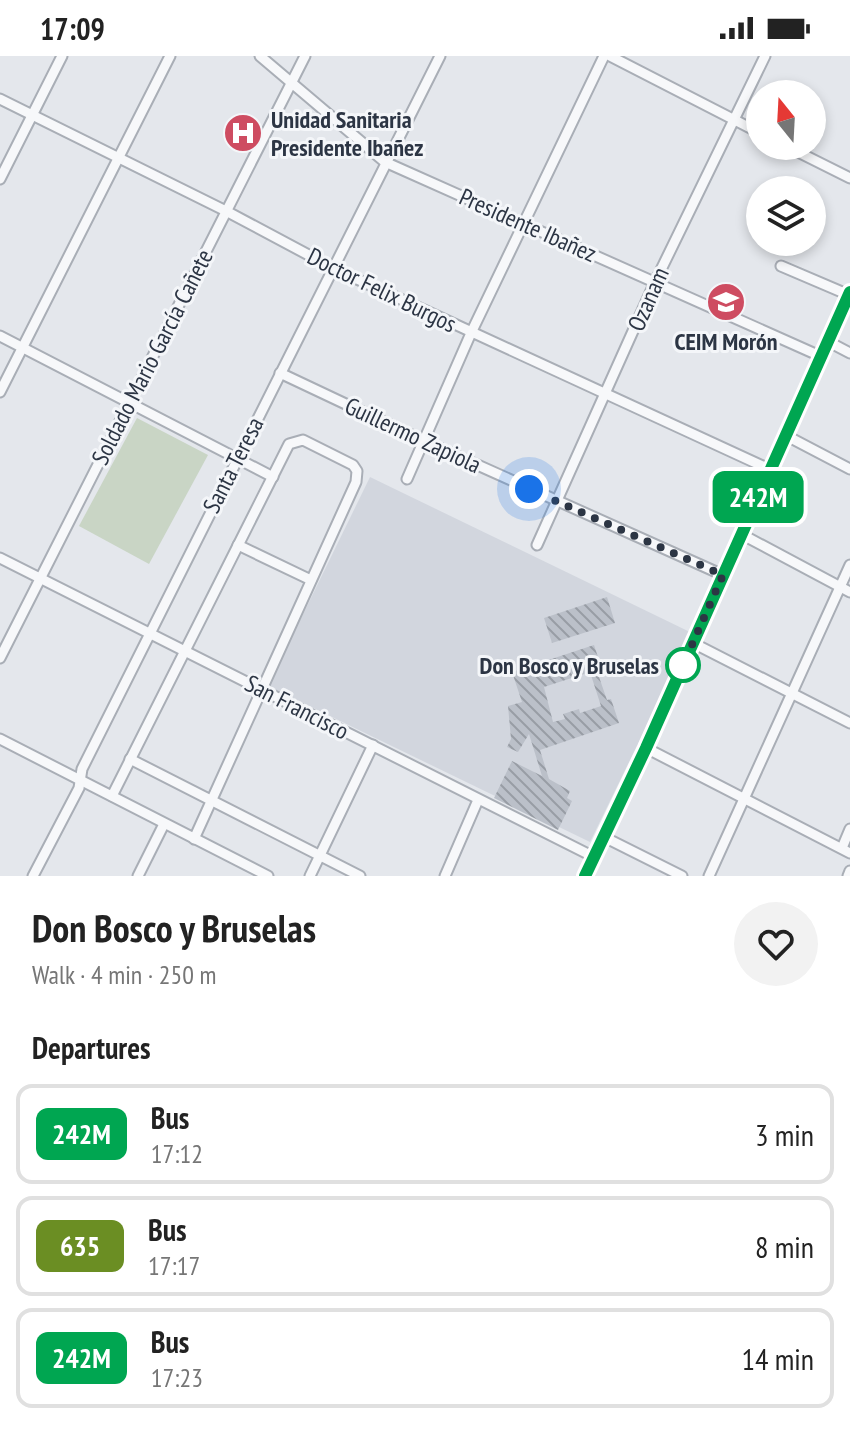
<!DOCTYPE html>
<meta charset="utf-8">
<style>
:root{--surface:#fff;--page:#f2f2f2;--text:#222;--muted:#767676;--line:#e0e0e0}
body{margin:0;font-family:"PT Sans Narrow",sans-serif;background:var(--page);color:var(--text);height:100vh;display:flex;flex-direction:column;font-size:30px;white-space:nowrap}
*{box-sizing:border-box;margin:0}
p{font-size:26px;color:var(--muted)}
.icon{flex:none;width:44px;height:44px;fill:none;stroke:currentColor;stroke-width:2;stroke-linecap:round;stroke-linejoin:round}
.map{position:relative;height:820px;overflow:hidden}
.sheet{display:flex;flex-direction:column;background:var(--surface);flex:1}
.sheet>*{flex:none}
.badge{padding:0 16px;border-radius:12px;font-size:28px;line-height:52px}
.needle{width:52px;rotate:342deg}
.tools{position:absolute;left:746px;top:24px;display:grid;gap:16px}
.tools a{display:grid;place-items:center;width:80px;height:80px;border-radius:50%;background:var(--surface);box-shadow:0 4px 12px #0003;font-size:40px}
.you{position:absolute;width:40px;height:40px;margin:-20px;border:6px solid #fff;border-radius:50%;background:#1a73e8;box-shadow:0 0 0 12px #1a73e833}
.map>.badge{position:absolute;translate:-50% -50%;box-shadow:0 0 0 4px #fff}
h2{padding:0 32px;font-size:30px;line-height:72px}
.round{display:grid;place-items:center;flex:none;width:84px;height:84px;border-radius:42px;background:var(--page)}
.summary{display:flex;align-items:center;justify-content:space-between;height:136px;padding:0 32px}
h1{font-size:38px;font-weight:700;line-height:60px}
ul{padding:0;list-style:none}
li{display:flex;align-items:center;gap:24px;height:100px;margin:0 16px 12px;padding:0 16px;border:4px solid var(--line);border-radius:16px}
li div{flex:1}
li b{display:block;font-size:30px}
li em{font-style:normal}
li .badge{min-width:88px;font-weight:700;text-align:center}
.status{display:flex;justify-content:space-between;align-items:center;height:56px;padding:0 40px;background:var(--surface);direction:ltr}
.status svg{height:22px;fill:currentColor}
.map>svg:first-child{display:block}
.built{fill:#d2d6de}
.park{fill:#c9d5c5}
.building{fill:url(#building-back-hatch);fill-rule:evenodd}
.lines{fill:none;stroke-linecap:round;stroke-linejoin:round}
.minor-casing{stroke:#a9aeb6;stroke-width:13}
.major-casing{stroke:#a3acb7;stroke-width:15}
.minor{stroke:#f7f8fa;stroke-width:9}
.major{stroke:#fff;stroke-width:11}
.line-casing{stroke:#fff;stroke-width:18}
.line{stroke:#00a651;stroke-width:12}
.walk{stroke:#2c3544;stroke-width:8;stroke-dasharray:0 14.4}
.stop-dot{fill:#fff;stroke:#00a651;stroke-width:4}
.labels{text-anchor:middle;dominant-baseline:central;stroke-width:6;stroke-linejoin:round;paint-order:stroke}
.poi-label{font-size:24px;font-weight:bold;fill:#2c3544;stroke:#f4f6f9;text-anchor:start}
.street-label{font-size:24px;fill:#2c3544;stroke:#f4f6f9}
.stop-label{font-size:24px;font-weight:bold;fill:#2c3544;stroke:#f4f6f9;text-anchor:end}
</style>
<div class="status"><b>17:09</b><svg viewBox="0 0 49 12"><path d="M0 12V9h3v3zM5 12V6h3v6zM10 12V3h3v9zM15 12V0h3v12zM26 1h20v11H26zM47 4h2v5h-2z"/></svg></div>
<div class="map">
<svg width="850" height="820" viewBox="0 0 850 820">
<defs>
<pattern id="building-back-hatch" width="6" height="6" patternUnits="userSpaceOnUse" patternTransform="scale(2)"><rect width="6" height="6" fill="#bbc0c9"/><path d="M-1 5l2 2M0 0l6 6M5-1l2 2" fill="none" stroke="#989da5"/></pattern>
</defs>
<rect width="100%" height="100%" fill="#e4e7ec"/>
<polygon class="built" points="370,421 692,577 590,786 268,630"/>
<polygon class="park" points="137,362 208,399 149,508 79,470"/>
<g class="building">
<polygon points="607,541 615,567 552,587 544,562"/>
<path d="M594,589L603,616L598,618L607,644L611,643L619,667L540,694L549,723L570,735L567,742L572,745L558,774L494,742L512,705L542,720L529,678L518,696L507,691L511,683L508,650L522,646L512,616ZM590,616L601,650L580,657L579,653L563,658L565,663L553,666L544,631Z"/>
</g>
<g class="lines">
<g class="minor-casing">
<g id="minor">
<polyline points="260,0 385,106 820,300"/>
<polyline points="610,0 760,77"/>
<polyline points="0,43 226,155 333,212 769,413"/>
<polyline points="786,90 850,122"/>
<polyline points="0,123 62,0"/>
<polyline points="781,210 849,239"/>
<polyline points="0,280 273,421"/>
<polyline points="827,285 850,297"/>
<polyline points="280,317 424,385 723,519"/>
<polyline points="0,336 170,0"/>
<polyline points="785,379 850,413"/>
<polyline points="407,423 471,277 604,0"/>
<polyline points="741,478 850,536"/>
<polyline points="238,489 311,524"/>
<polyline points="537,489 655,226 765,0"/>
<polyline points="0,502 594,801"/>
<polyline points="693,587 850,667"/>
<polyline points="0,602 305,0"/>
<polyline points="0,683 268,820"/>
<polyline points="646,692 850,797"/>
<polyline points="130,703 360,820"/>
<polyline points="112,740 289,388 303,384 353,409 357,415 356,426 194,783"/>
<polyline points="604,781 682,820"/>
<polyline points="842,792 850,773"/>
<polyline points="33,820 79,732 82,713 440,0"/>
<polyline points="138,820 164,768"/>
<polyline points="310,820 373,689"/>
<polyline points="445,820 478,744"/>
<polyline points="709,820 850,509"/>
<polyline points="848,820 850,815"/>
</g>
</g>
<g class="major-casing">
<polyline id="major" points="585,820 646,692 850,236"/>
</g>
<use href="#minor" class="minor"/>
<use href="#major" class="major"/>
</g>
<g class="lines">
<g class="line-casing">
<polyline id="line" points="585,820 646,692 850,236"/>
</g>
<use href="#line" class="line"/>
<polyline class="walk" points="529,433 723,519 683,609"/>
</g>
<defs>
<g id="hospital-disc" transform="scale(2)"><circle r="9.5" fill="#ce4c61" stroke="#f4f6f9"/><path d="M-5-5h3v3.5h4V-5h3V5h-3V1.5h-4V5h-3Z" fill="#fff"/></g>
<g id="school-disc" transform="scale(2)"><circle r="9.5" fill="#ce4c61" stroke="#f4f6f9"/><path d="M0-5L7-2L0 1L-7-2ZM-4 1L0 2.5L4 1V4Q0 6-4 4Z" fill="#fff"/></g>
</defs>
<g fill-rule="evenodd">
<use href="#hospital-disc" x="243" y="77"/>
<use href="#school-disc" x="726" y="246"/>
</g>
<circle class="stop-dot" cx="683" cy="609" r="16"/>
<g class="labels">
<g class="poi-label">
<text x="271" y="63">Unidad Sanitaria<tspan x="271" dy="28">Presidente Ibañez</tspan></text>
<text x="726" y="285" text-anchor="middle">CEIM Morón</text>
</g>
<g class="street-label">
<text transform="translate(528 169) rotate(24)">Presidente Ibañez</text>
<text transform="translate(382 234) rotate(26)">Doctor Felix Burgos</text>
<text transform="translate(648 243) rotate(-66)">Ozanam</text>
<text transform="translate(152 301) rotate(-63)">Soldado Mario García Cañete</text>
<text transform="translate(413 379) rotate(25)">Guillermo Zapiola</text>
<text transform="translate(233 409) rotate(-63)">Santa Teresa</text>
<text transform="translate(297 651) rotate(27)">San Francisco</text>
</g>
<g class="stop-label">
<text x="659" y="609">Don Bosco y Bruselas</text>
</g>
</g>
</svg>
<div class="tools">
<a><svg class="needle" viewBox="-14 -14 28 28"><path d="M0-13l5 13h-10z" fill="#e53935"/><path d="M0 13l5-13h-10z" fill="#767676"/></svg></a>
<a><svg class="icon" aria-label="layers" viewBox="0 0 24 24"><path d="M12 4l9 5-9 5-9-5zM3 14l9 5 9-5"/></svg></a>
</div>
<div class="you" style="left:529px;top:433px"></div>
<b class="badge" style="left:758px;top:441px;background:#00a651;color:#fff">242M</b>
</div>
<section class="sheet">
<div class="summary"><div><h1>Don Bosco y Bruselas</h1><p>Walk · 4 min · 250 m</p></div><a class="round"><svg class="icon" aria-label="heart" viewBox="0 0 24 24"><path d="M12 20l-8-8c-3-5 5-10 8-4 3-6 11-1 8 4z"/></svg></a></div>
<h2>Departures</h2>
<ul>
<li><span class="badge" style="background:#00a651;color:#fff">242M</span><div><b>Bus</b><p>17:12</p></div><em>3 min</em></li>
<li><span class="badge" style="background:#6b8e23;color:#fff">635</span><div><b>Bus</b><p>17:17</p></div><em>8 min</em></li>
<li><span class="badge" style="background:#00a651;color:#fff">242M</span><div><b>Bus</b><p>17:23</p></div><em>14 min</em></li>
</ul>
</section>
